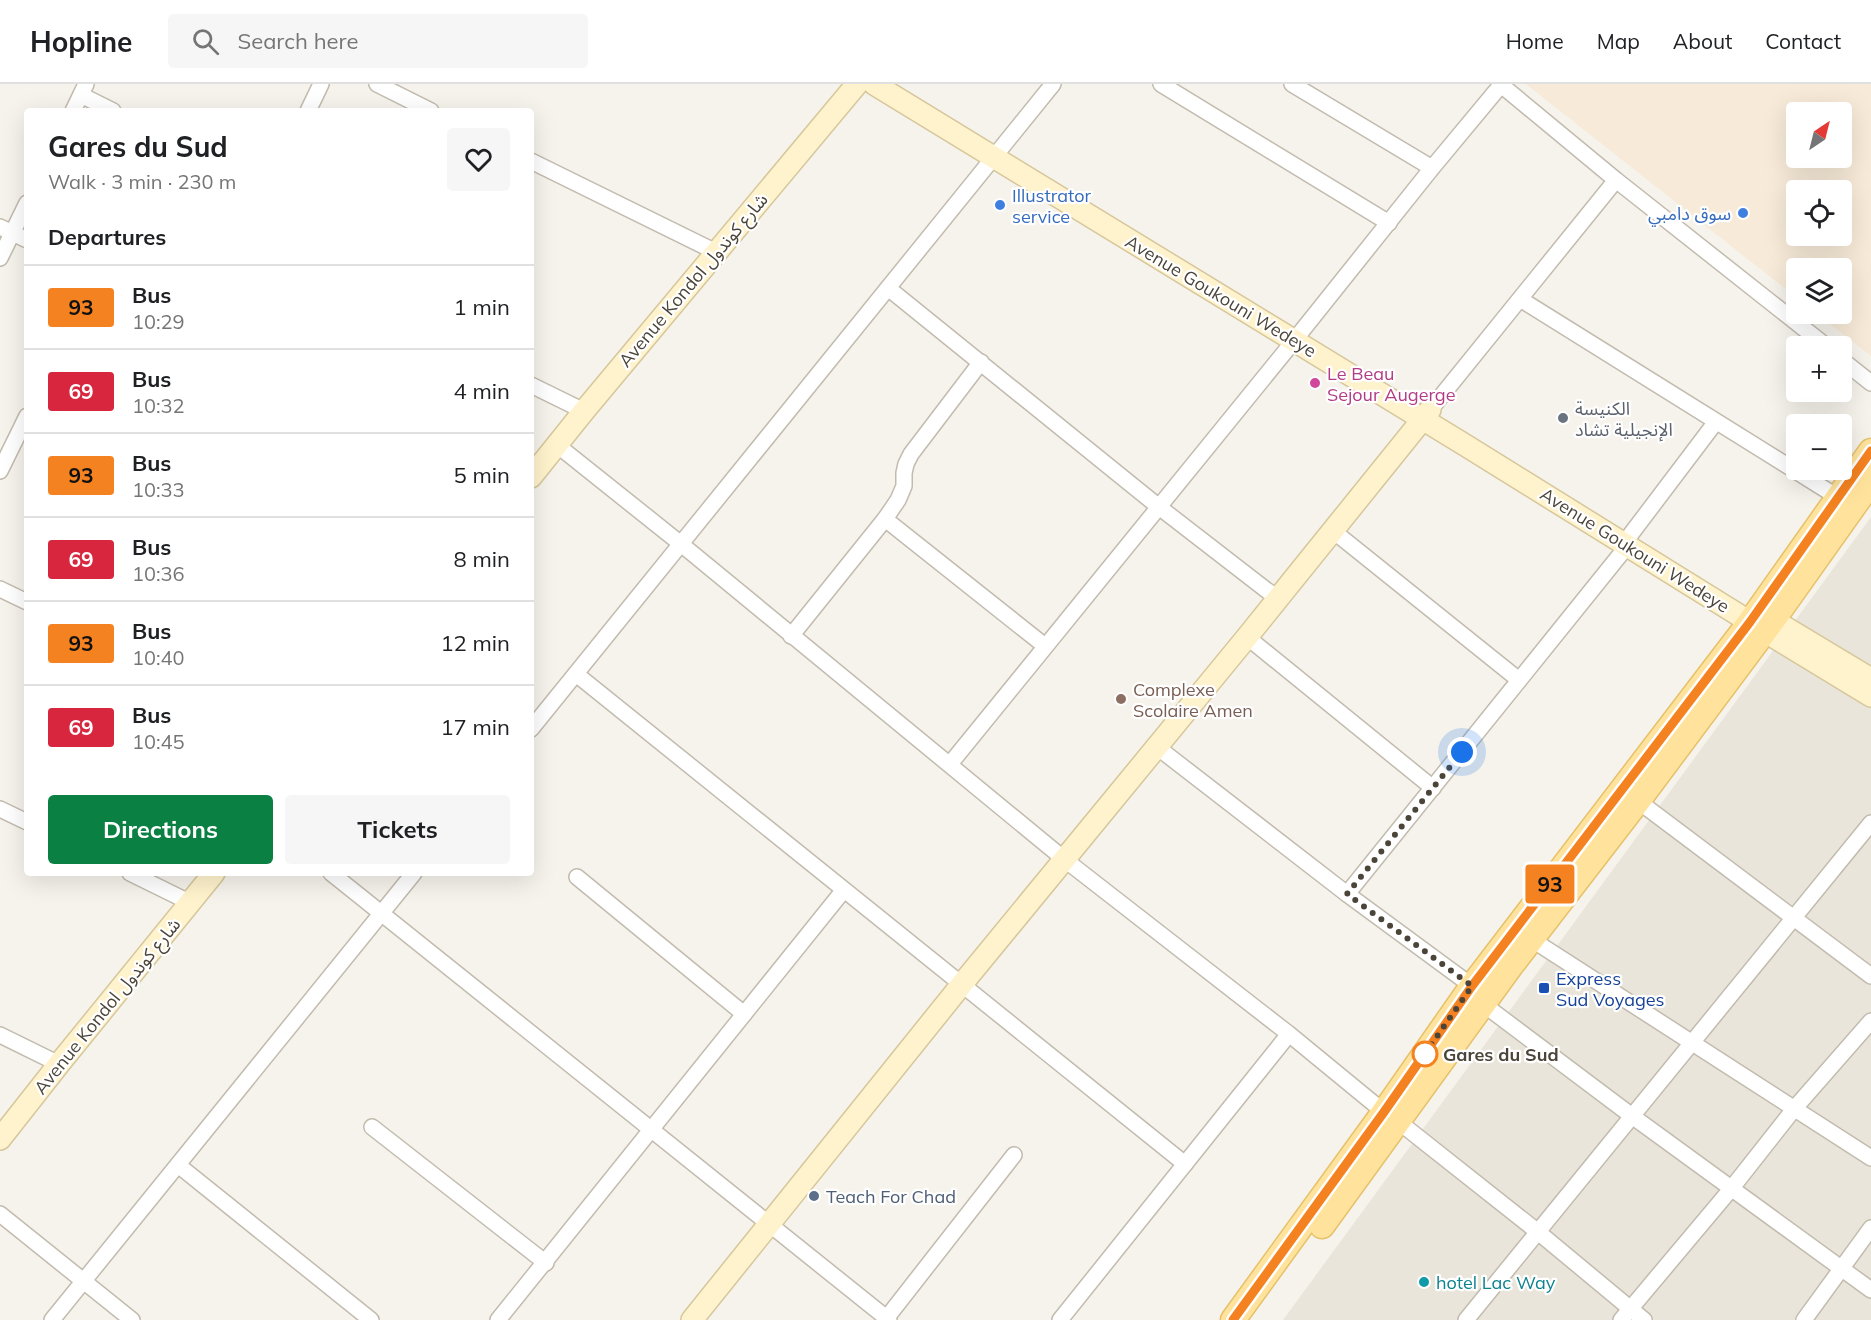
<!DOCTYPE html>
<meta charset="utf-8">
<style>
:root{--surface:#fff;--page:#f6f6f6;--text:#202124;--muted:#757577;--line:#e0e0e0;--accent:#0b8043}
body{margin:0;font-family:Mulish,"Noto Sans Arabic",sans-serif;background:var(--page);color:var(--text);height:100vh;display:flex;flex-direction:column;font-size:22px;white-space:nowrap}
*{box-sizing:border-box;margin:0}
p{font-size:20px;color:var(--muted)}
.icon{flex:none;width:33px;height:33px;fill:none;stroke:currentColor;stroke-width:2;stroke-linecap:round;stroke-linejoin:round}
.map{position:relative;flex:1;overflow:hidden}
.side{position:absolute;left:24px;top:24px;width:510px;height:768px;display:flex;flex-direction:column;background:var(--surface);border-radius:6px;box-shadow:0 6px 24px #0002}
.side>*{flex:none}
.badge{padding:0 12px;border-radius:4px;font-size:21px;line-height:39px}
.needle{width:39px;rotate:35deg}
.buttons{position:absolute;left:1786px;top:18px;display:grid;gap:12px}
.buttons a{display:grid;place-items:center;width:66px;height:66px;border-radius:6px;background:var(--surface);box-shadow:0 6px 24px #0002;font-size:30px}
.you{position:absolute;width:30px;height:30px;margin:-15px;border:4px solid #fff;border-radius:50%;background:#1a73e8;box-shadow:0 0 0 9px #1a73e833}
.map>.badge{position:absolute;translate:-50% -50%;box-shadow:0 0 0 3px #fff}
h2{padding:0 24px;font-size:22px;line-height:54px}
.round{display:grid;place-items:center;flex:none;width:63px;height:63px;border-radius:6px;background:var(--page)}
.summary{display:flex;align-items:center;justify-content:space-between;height:102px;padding:0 24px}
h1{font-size:28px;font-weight:700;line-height:45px}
.button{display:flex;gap:12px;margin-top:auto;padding:12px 24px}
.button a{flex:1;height:69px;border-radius:6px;background:var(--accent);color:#fff;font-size:24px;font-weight:700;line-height:69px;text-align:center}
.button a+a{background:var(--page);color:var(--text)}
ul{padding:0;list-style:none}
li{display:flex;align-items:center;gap:18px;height:84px;padding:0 24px;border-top:2px solid var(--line)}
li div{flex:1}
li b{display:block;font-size:22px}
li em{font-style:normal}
li .badge{min-width:66px;font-weight:700;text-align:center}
header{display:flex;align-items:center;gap:36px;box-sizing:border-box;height:84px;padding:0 30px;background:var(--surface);border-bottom:2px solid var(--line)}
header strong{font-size:28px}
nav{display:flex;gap:33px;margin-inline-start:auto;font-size:21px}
.search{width:420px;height:54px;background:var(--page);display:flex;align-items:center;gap:15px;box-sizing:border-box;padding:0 21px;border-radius:6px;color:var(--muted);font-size:22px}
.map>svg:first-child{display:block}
.residential{fill:#eae5da}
.commercial{fill:#f7ead8;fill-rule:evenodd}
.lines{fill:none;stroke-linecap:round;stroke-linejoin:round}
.street-casing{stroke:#c2bbae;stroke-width:18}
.secondary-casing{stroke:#d6c79b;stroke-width:24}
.primary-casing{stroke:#e6c16a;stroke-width:27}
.street{stroke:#fff;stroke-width:15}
.secondary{stroke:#fff3cd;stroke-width:21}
.primary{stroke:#ffe39c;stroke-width:24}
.line-casing{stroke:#fff;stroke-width:14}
.line{stroke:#f58220;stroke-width:9}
.walk{stroke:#4b4439;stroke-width:6;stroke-dasharray:0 10.8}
.shop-dot{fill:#3f7fe0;stroke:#fff;stroke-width:2}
.hotel-dot{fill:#d1479c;stroke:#fff;stroke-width:2}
.worship-dot{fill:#6b7280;stroke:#fff;stroke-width:2}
.education-dot{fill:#8d6e63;stroke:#fff;stroke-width:2}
.transit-dot{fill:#1a4fb4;stroke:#fff;stroke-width:2}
.stop-dot{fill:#fff;stroke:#f58220;stroke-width:3}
.service-dot{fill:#5c6f8a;stroke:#fff;stroke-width:2}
.culture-dot{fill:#0f9aa8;stroke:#fff;stroke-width:2}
.labels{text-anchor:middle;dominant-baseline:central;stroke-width:4.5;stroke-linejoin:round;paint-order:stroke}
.shop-label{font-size:18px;fill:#366cbe;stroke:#fff;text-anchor:start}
.street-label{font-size:18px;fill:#4b4439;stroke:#fff}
.hotel-label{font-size:18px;fill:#b23c85;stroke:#fff;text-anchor:start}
.worship-label{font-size:18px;fill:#5b616d;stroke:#fff;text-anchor:start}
.education-label{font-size:18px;fill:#785e54;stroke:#fff;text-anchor:start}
.transit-label{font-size:18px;fill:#164399;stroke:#fff;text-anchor:start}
.stop-label{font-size:18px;font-weight:bold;fill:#4b4439;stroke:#fff;text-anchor:start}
.service-label{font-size:18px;fill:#4e5e75;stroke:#fff;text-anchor:start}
.culture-label{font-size:18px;fill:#0d838f;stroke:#fff;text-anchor:start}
</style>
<header>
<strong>Hopline</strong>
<div class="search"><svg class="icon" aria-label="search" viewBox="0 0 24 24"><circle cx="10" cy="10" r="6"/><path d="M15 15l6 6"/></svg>Search here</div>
<nav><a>Home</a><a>Map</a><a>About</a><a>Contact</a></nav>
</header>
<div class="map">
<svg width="1871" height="1236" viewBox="0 0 1871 1236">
<rect width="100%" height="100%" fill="#f6f3ec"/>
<polygon class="residential" points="1871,433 1871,1236 1283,1236"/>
<path class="commercial" d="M1526,0H1871V272L1817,230H1842V184H1797V214ZM1797,28H1842V74H1797ZM1797,106H1842V152H1797Z"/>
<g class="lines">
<g class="street-casing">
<g id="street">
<polyline points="377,0 431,27"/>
<polyline points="1161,0 1389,139"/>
<polyline points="1292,0 1432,84"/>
<polyline points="1500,0 1616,96 1826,262"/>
<polyline points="81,11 113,27"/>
<polyline points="73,27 86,0"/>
<polyline points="308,27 321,0"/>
<polyline points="531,77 716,168"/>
<polyline points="0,143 27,156"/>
<polyline points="0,174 27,119"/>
<polyline points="888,204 1159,423 1278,515"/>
<polyline points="1520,215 1839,414"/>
<polyline points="1842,276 1871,299"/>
<polyline points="531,301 584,327"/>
<polyline points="1430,326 1616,96"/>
<polyline points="557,361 681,460 1064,775 1289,950 1384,1028"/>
<polyline points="0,387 27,332"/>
<polyline points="885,435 1045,562"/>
<polyline points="1332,446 1519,596"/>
<polyline points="1631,450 1715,339"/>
<polyline points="0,505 27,518"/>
<polyline points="791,552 885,435 898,416 904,402 904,389 906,380 911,370 981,278"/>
<polyline points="1247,553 1433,704"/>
<path d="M576,590C778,754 982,916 1185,1080"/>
<polyline points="531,645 1053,0"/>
<polyline points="1157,663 1347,810 1472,902"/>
<polyline points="950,680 1297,253 1432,84 1501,1"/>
<polyline points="1638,717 1871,892"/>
<polyline points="0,725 27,738"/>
<polyline points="130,789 191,819"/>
<polyline points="331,789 889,1236"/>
<polyline points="577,793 744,930"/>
<polyline points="1347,810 1628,461"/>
<polyline points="1531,855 1871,1074"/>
<polyline points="1483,920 1632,1032 1871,1206"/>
<polyline points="0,951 59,980"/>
<polyline points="1399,1038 1538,1148 1644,1236"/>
<polyline points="372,1043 546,1179"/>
<polyline points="178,1081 371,1236"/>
<polyline points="0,1130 132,1236"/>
<polyline points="52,1236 414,789"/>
<polyline points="498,1236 843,807"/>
<polyline points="885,1236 1014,1071"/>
<polyline points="1060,1236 1289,950"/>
<polyline points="1466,1236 1871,739"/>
<polyline points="1621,1236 1731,1105 1794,1025 1871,937"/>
<polyline points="1804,1236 1871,1144"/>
</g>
</g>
<g class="secondary-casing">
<g id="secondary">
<polyline points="874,0 1465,361 1750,538"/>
<polyline points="531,393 584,327 857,0"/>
<polyline points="1773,536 1871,595"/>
<polyline points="1764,547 1871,612"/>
<polyline points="0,1055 59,980 214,789"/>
<polyline points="692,1236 962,900 1247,553 1430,326"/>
</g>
</g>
<g class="primary-casing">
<g id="primary">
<polyline points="1322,1142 1510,883 1638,717 1773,536 1871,398"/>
<polyline points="1233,1236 1384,1028 1472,902 1750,538 1871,367"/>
</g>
</g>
<use href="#street" class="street"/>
<use href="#secondary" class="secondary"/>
<use href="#primary" class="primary"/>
</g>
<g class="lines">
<g class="line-casing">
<polyline id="line" points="1233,1236 1384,1028 1472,902 1750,538 1871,367"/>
</g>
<use href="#line" class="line"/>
<polyline class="walk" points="1425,970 1422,974 1472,902 1347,810 1462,668"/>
</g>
<g class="shop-dot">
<circle cx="1000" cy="121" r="6"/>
<circle cx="1743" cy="129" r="6"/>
</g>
<circle class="hotel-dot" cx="1315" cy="299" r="6"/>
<circle class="worship-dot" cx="1563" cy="334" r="6"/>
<circle class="education-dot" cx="1121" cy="615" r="6"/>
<rect class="transit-dot" x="1538" y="898" width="12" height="12" rx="3"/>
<circle class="stop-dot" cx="1425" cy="970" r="12"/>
<circle class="service-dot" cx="814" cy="1112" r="6"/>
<circle class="culture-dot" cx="1424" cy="1198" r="6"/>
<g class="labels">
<g class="shop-label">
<text x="1012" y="111">Illustrator<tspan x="1012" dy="21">service</tspan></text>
<text x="1731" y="129" text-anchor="end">سوق دامبي</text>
</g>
<g class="street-label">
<text transform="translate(693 196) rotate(-50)">Avenue Kondol شارع كوندول</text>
<text transform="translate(1221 212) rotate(31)">Avenue Goukouni Wedeye</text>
<text transform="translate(1635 466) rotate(32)">Avenue Goukouni Wedeye</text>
<text transform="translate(107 922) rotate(-51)">Avenue Kondol شارع كوندول</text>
</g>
<g class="hotel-label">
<text x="1327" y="289">Le Beau<tspan x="1327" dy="21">Sejour Augerge</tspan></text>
</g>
<g class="worship-label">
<text x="1575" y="324">الكنيسة<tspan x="1575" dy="21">الإنجيلية تشاد</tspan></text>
</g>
<g class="education-label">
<text x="1133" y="605">Complexe<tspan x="1133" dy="21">Scolaire Amen</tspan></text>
</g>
<g class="transit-label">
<text x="1556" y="894">Express<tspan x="1556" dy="21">Sud Voyages</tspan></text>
</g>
<g class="stop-label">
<text x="1443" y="970">Gares du Sud</text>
</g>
<g class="service-label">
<text x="826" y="1112">Teach For Chad</text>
</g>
<g class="culture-label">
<text x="1436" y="1198">hotel Lac Way</text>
</g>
</g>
</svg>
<div class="buttons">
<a><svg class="needle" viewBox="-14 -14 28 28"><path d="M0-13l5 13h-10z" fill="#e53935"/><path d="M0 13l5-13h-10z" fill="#757577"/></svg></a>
<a><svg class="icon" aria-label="locate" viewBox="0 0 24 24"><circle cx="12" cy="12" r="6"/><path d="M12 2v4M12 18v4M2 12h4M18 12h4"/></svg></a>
<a><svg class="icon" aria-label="layers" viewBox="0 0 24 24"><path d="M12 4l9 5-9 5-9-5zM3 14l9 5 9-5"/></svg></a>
<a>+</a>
<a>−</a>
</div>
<div class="you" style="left:1462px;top:668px"></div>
<b class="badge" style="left:1550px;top:800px;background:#f58220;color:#111">93</b>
<section class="side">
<div class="summary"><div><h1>Gares du Sud</h1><p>Walk · 3 min · 230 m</p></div><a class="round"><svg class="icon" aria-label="heart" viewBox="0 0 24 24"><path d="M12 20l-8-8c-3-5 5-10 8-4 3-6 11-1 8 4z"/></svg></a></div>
<h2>Departures</h2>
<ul>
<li><span class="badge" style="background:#f58220;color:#111">93</span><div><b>Bus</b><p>10:29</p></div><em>1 min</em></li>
<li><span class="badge" style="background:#d7263d;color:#fff">69</span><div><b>Bus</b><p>10:32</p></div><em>4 min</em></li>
<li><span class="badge" style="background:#f58220;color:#111">93</span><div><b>Bus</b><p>10:33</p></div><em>5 min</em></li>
<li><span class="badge" style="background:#d7263d;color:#fff">69</span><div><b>Bus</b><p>10:36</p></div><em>8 min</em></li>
<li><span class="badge" style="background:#f58220;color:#111">93</span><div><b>Bus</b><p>10:40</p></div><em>12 min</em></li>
<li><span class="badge" style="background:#d7263d;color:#fff">69</span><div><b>Bus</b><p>10:45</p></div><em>17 min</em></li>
</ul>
<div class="button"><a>Directions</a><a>Tickets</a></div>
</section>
</div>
